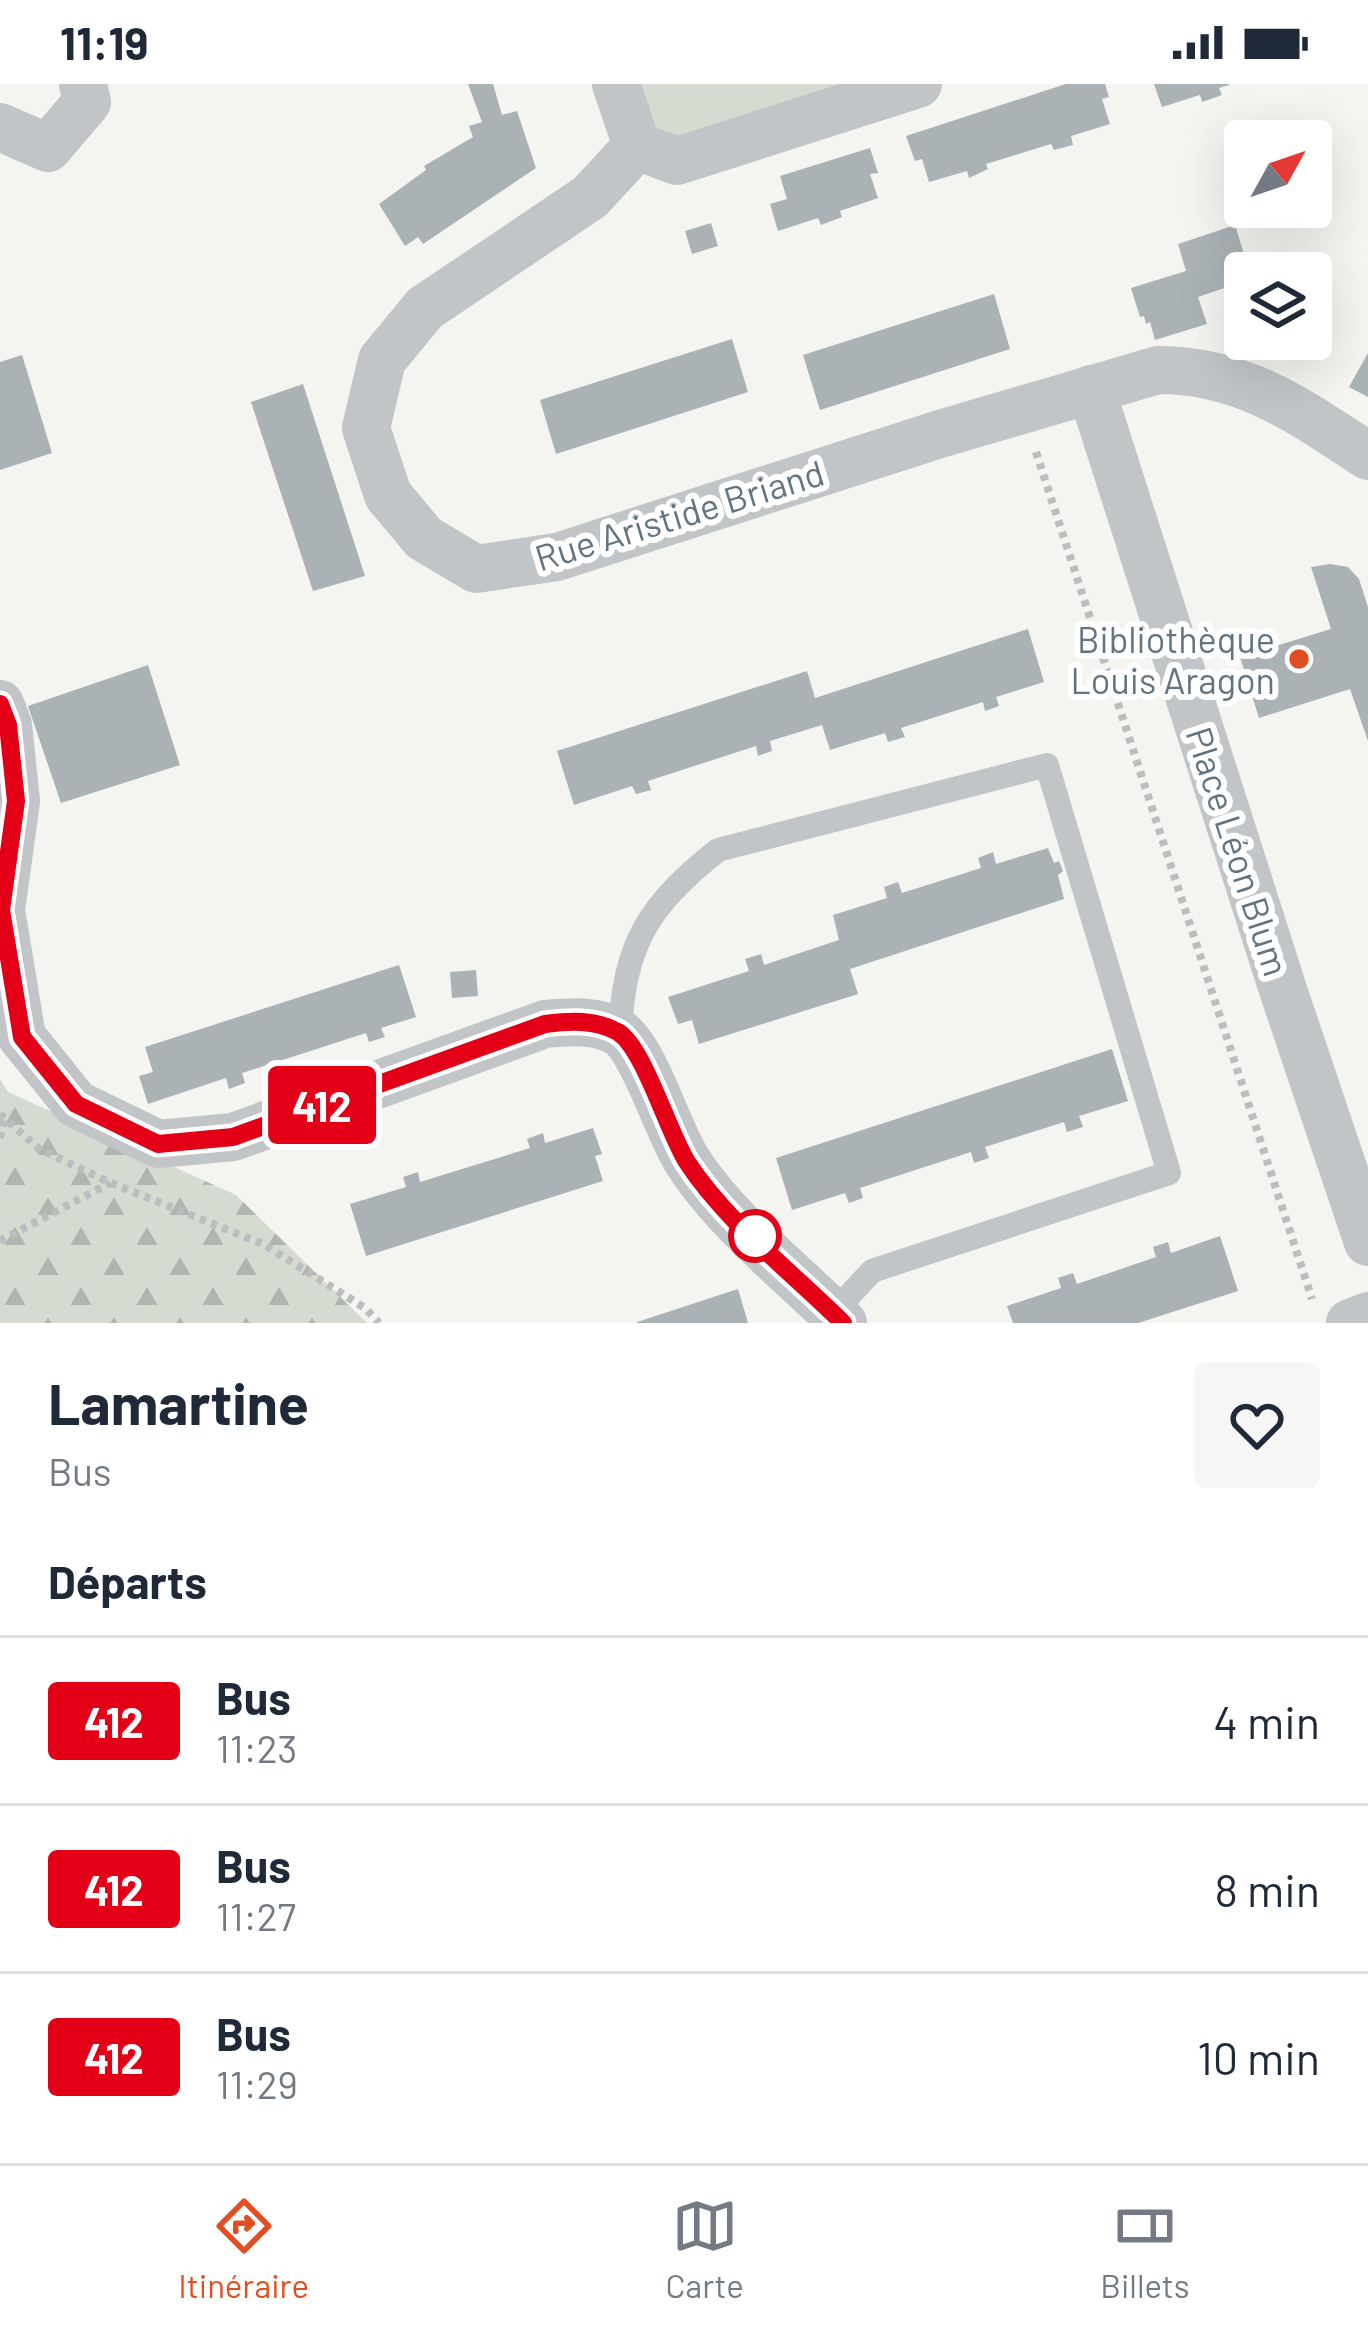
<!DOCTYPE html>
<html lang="fr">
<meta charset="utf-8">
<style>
:root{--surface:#fff;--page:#f6f6f7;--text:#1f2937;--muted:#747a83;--line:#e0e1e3;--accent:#e24d22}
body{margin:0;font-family:Barlow,sans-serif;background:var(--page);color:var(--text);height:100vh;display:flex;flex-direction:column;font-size:45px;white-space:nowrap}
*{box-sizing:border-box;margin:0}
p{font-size:39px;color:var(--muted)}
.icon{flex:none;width:66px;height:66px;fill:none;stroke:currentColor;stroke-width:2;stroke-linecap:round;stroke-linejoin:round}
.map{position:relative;height:1239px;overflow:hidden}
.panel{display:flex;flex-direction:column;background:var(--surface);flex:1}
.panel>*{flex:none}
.badge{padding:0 24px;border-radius:9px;font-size:42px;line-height:78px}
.needle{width:78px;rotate:50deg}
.tools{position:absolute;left:1224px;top:36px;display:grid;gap:24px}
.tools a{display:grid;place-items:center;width:108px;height:108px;border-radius:12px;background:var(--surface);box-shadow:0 12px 48px #0002;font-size:60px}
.map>.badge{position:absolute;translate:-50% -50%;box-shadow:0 0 0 6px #fff}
h2{padding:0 48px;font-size:45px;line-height:108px}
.round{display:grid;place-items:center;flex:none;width:126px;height:126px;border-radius:12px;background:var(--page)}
.head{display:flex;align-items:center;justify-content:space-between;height:204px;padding:0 48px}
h1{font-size:57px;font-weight:700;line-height:90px}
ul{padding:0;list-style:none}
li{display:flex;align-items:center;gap:36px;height:168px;padding:0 48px;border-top:3px solid var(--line)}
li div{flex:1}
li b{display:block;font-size:45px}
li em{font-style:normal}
li .badge{min-width:132px;font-weight:700;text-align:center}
.status{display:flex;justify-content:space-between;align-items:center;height:84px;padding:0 60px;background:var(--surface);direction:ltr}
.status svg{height:33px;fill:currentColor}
.dock{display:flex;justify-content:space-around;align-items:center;height:168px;border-top:3px solid var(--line);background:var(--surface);font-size:33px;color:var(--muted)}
.dock a{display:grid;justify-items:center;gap:6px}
.dock .selected{color:var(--accent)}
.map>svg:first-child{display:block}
.forest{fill:url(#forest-firs)}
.park{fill:#d5dbd1}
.building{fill:#aab2b6}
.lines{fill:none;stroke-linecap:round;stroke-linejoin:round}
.path{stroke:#bbbdbf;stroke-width:8;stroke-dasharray:6 6;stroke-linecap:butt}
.service{stroke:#c1c5c8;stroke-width:24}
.minor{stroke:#c1c5c8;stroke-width:48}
.line-casing{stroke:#fff;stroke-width:27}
.line{stroke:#e30017;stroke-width:18}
.poi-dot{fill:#e24d22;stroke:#fff;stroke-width:4.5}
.stop-dot{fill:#fff;stroke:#e30017;stroke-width:6}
.labels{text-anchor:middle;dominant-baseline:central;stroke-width:12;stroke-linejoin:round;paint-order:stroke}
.street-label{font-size:36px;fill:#637481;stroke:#fff}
.poi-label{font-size:36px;fill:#637481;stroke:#fff;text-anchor:end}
</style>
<div class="status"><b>11:19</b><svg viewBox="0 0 49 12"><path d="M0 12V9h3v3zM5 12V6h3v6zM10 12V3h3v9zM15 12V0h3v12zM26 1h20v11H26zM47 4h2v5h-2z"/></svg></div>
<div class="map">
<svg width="1368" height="1239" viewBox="0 0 1368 1239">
<defs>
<pattern id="forest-firs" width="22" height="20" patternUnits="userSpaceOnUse" patternTransform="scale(3)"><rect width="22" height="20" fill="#d5dbd1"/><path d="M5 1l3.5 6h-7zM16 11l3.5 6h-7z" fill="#b0b6af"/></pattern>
</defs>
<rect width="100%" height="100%" fill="#f4f4f0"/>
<polygon class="forest" points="0,995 8,1008 236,1111 367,1239 0,1239"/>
<polygon class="park" points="616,0 918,0 677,77"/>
<g class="building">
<polygon points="468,0 493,0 502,31 517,27 536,84 423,160 418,153 405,162 379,120 426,86 424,82 473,53 469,42 482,38"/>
<polygon points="1066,0 1105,0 1109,13 1102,15 1110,40 1071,52 1073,61 1054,66 1051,60 986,80 988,85 969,94 967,87 929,98 922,75 915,77 906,52"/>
<polygon points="1154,0 1229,0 1229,1 1219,4 1222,11 1202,18 1200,11 1162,23"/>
<polygon points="870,64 878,89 870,90 878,114 840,127 842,133 821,141 818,134 778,147 770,120 787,115 780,92"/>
<polygon points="711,139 718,162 692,170 685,147"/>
<polygon points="1235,141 1244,170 1240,172 1245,197 1198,213 1207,240 1155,256 1150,238 1146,240 1144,232 1140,233 1131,204 1186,187 1178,160"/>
<polygon points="994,210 1010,265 820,326 803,271"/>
<polygon points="732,255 748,308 556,370 540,316"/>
<polygon points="1368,269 1368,313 1349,303"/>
<polygon points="22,271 52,369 0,386 0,278"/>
<polygon points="303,300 365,492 313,507 251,318"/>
<polygon points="1330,480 1348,483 1359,495 1368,523 1368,657 1350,605 1259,634 1240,573 1331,545 1311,483"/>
<polygon points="1028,545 1044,598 996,613 999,622 985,627 983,618 901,644 905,653 888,658 885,649 830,666 822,641 770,657 772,667 758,672 756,662 648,697 651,706 636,710 632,702 574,721 557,667 807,587 815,614"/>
<polygon points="148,581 180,681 61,719 28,622"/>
<polygon points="1048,764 1054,779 1059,777 1063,787 1058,791 1064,815 850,885 858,910 699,960 692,936 678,940 668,913 749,887 745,875 761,870 764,881 839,856 833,831 887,814 884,803 898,798 902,809 981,784 978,774 993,768 996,780"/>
<polygon points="399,881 416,933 381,944 385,953 369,958 366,949 242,989 245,999 229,1005 226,994 148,1020 139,992 153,988 145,963"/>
<polygon points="476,886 478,912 452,914 450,888"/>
<polygon points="1112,965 1128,1017 1079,1032 1083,1043 1067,1048 1064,1038 985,1063 989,1074 974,1079 971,1068 860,1104 863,1114 849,1119 845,1109 792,1126 776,1074"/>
<polygon points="593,1044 602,1070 595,1072 603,1097 366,1172 350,1120 406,1103 403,1093 418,1088 420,1098 530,1064 527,1055 543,1049 545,1059"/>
<polygon points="1220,1152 1238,1207 1138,1239 1013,1239 1007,1222 1061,1204 1058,1194 1073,1189 1077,1200 1156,1173 1153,1163 1168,1158 1171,1169"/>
<polygon points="738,1205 748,1239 637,1239 637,1238"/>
</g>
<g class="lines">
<g class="path">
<polyline points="1036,368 1312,1215"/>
<polyline points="0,1030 39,1065 111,1099 263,1160 365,1224 379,1239"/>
<polyline points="0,1054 4,1036"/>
<polyline points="0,1157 110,1099"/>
</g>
<path class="service" d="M620,949C624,859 649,821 718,766L1047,681L1169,1089L872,1187L833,1229"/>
<g class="minor">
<polyline points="616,0 637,62"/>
<polyline points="0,43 48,64 87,18 83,0"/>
<path d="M637,62L590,113L425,224L382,276L366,344L388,411L424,454L476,485L557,473L940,350L1158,286C1244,286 1299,327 1368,372"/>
<polyline points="637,62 677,77 918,0"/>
<polyline points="1091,305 1284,909 1368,1158"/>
<path d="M0,620L8,641L16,717L1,826L22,953L76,1020L158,1060L233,1053L545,940C569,938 595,935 618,948C644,964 668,1048 688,1078C726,1137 793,1190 843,1239"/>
<polyline points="1350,1239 1368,1232"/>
</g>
</g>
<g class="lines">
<g class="line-casing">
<path id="line" d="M0,620L8,641L16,717L1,826L22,953L76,1020L158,1060L233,1053L545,940C569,937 595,935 618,948C644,964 668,1048 687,1078C727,1139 792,1188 843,1239"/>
</g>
<use href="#line" class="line"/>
</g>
<circle class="poi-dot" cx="1299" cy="575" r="12"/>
<circle class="stop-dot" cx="755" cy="1152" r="24"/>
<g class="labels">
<g class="street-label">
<text transform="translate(679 430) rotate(-17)">Rue Aristide Briand</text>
<text transform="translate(1239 767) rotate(72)">Place Léon Blum</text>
</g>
<g class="poi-label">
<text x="1275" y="554">Bibliothèque<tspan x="1275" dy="41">Louis Aragon</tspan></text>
</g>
</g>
</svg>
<div class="tools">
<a><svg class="needle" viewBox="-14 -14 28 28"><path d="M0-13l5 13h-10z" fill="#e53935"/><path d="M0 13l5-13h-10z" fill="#747a83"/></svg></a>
<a><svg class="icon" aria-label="layers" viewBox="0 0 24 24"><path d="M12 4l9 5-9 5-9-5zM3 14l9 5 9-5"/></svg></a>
</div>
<b class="badge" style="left:322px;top:1021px;background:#e30017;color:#fff">412</b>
</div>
<section class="panel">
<div class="head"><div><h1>Lamartine</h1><p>Bus</p></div><a class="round"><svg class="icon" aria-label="heart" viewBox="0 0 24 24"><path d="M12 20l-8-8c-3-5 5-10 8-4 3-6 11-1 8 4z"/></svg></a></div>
<h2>Départs</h2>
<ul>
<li><span class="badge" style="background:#e30017;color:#fff">412</span><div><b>Bus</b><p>11:23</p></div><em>4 min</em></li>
<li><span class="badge" style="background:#e30017;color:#fff">412</span><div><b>Bus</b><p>11:27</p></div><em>8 min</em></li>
<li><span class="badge" style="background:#e30017;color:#fff">412</span><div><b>Bus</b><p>11:29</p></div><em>10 min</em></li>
</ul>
</section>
<nav class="dock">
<a class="selected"><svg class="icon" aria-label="directions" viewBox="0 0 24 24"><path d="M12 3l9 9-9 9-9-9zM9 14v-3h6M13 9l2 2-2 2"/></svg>Itinéraire</a>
<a><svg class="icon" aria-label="map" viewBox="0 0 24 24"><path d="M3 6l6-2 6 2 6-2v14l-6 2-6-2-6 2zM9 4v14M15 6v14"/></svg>Carte</a>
<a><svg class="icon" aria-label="tickets" viewBox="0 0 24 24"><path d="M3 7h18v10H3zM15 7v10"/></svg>Billets</a>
</nav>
